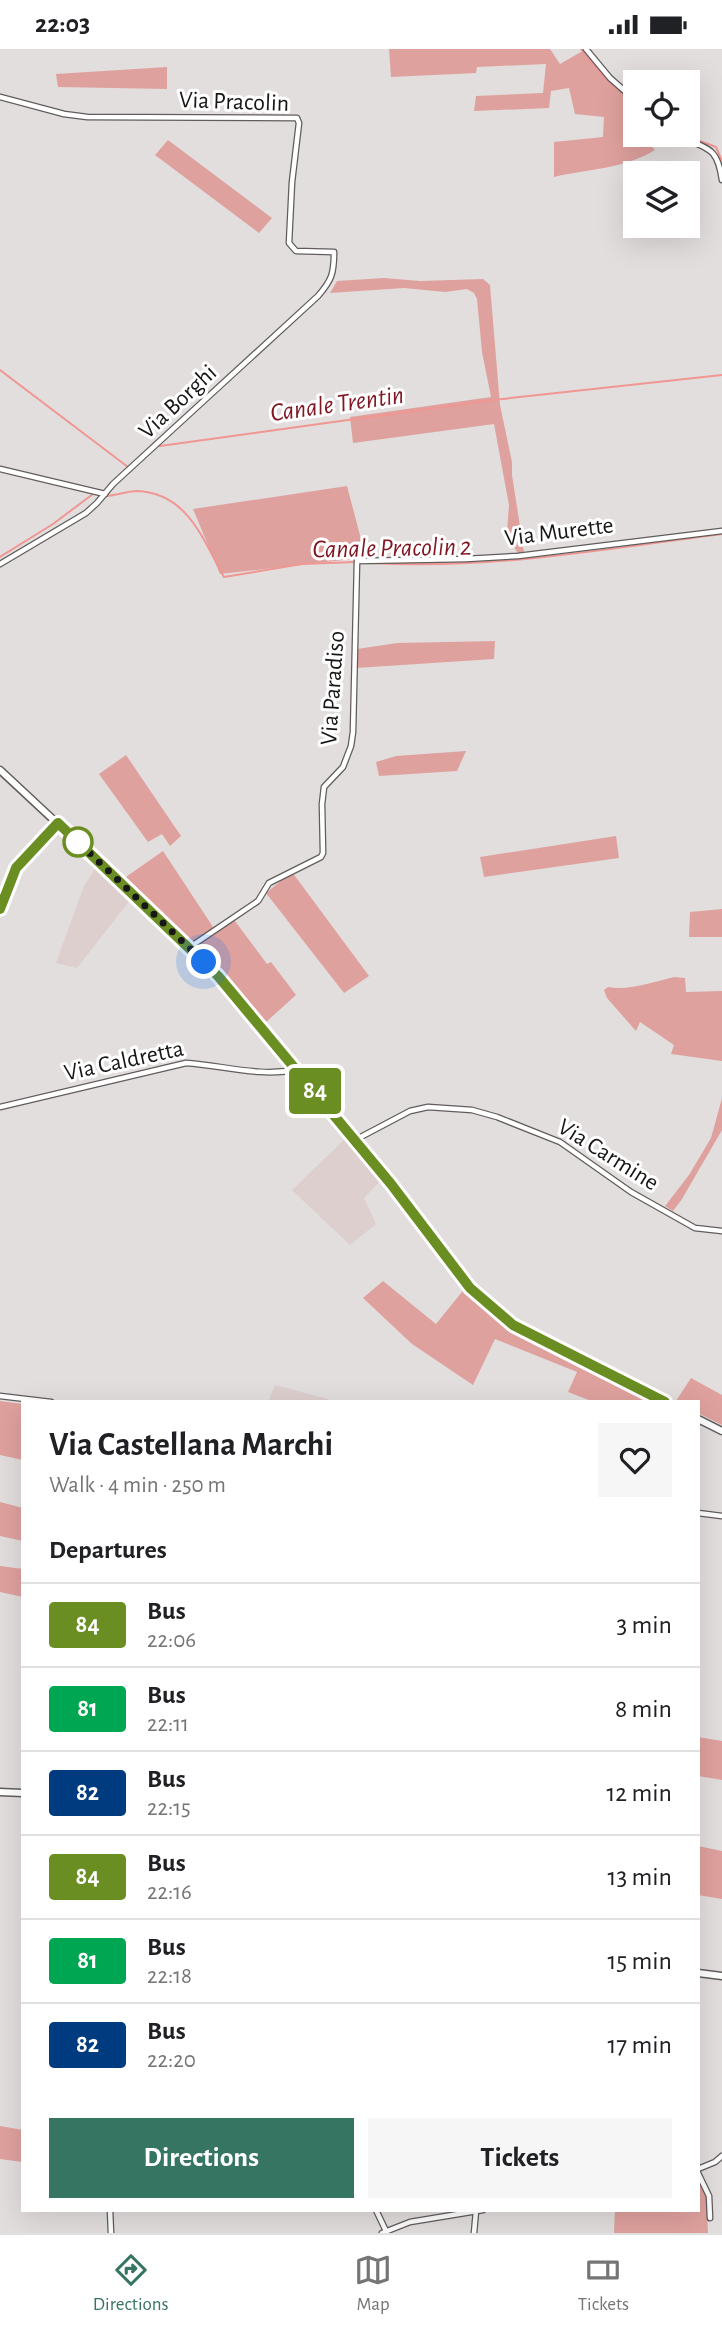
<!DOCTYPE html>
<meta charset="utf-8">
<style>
:root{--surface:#fff;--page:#f6f6f6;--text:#202124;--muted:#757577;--line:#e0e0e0;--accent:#377563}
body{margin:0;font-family:"Alegreya Sans",sans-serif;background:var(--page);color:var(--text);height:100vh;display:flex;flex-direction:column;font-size:26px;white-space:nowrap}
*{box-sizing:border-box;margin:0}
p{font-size:23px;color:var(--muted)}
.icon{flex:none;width:38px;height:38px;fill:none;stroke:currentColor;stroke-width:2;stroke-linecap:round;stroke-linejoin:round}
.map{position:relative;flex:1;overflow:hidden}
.panel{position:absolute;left:21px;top:1351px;width:679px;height:812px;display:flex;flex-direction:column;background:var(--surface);border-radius:0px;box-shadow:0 7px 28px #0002}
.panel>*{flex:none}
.badge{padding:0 14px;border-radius:5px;font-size:24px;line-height:46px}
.controls{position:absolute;left:623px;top:21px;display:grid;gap:14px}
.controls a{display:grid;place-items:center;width:77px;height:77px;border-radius:0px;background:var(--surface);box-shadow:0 7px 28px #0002;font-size:35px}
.you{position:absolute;width:35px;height:35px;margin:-18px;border:5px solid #fff;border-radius:50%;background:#1a73e8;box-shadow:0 0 0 10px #1a73e833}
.map>.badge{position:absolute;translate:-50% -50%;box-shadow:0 0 0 4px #fff}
h2{padding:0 28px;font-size:26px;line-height:63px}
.round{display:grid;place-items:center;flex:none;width:74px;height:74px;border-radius:0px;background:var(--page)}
.headline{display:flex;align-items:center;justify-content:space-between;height:119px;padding:0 28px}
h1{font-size:33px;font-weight:600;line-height:52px}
.action{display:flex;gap:14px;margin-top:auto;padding:14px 28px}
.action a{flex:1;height:80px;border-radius:0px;background:var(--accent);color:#fff;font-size:28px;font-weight:600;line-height:80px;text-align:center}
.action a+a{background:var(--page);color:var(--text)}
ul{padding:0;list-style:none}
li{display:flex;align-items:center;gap:21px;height:84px;padding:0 28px;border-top:2px solid var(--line)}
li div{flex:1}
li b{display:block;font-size:26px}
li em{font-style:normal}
li .badge{min-width:77px;font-weight:700;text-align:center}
.status{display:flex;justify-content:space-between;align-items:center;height:49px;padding:0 35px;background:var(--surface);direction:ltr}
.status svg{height:19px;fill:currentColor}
.tab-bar{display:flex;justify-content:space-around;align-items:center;height:98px;border-top:2px solid var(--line);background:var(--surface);font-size:19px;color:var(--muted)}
.tab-bar a{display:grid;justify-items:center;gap:4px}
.tab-bar .selected{color:var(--accent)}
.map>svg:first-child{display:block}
.built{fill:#dccfce}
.green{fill:#dfa19e}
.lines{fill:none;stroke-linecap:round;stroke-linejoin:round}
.stream{stroke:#f09693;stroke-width:2}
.street-casing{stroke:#605d5c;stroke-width:7}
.secondary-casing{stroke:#605d5c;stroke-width:9}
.street{stroke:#fff;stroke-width:4.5}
.secondary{stroke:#fff;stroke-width:6}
.line-casing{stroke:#fff;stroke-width:16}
.line{stroke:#6b8e23;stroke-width:10}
.walk{stroke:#181717;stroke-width:7;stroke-dasharray:0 12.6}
.stop-dot{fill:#fff;stroke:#6b8e23;stroke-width:3.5}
.labels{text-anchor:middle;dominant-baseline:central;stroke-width:6;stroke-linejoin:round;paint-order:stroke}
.street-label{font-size:24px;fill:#181717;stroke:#fff}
.water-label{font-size:26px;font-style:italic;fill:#811722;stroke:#fff}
</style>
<div class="status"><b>22:03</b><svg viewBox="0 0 49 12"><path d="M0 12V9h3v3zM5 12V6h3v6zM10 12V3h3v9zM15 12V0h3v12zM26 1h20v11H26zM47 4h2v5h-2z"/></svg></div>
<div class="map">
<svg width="722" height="2184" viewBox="0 0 722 2184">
<rect width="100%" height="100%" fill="#e2dedd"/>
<g class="built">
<polygon points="96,818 130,851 77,919 56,914 84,837"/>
<polygon points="346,1089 381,1131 364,1149 376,1175 350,1196 292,1141"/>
<polygon points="275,1336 328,1350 328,1353 268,1353"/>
</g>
<g class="green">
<path d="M389,0H550L560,15L586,0L597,14L627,40L635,39V86H643L642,87L655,101C625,120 587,120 554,128V93L603,88L604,68L575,65L569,39L551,42L549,59L474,62L476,47L543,44L546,15L477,18L476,24L391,28Z"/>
<polygon points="167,18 167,40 58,38 56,25"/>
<polygon points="168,91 272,169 259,184 155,106"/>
<polygon points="384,229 420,232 483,230 490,236 500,356 512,413 512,426 524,503 519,506 510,492 507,483 509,456 494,375 353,394 350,368 491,348 482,303 477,250 474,244 467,240 445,243 404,239 330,244 337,232"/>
<polygon points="347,437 361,490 361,509 220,525 193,460"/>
<polygon points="495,592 494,610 356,619 357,600 397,594"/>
<polygon points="466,702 457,722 379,727 376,713 396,707"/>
<polygon points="126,706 181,787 170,797 162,785 148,793 99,725"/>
<polygon points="616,787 619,809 484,828 480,808"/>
<polygon points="163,802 215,881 232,868 267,915 271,913 296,946 265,974 201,903 123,830"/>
<polygon points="292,823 369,927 344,944 266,844"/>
<polygon points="722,860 722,888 689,888 690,863"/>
<path d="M674,928L685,929L686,943L722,942V1012L671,1005L674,996L640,973L636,982L607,949L604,941L608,938C629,942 653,933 674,928Z"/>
<polygon points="722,1049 722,1081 682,1150 673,1162 665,1157 689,1126 711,1089"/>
<polygon points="383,1232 436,1275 466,1238 493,1265 511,1278 651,1352 594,1353 568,1343 577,1323 495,1290 473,1336 412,1295 363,1249"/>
<polygon points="691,1329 722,1346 722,1376 698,1364 698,1353 676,1352"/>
<polygon points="0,1352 23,1355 23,1411 0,1406"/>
<polygon points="0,1453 23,1459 23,1492 0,1487"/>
<polygon points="0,1517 23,1520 23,1548 0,1543"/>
<polygon points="698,1688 722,1692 722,1731 698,1727"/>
<polygon points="698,1797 722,1802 722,1850 698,1846"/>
<polygon points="0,2077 23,2081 23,2113 0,2110"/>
<polygon points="698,2131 706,2147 708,2184 614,2184 615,2161 698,2161"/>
</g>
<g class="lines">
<g class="stream">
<polyline points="581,0 602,26 635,56"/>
<polyline points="671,86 674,88"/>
<polyline points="684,86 716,98 722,112"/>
<polyline points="0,321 128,418"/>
<polyline points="143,405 155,393 160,397 493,351 722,326"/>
<path d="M105,447C116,447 126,442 137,442C188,444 203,491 224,528L302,515L355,513"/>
<polyline points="0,508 53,475 93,445"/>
<path d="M371,514C489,521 606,500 722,485"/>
</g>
<g class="street-casing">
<g id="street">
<polyline points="586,0 610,29 635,51"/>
<path d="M0,48L64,65L87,68L297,69L299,74L292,133L289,194L296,202L334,203C334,224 332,231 318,247L113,435L97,454L86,464L0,515"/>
<path d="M678,86C706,101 717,95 722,131"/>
<polyline points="0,420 105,445"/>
<polyline points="190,898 258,852 269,834 321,808 323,804 322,755 324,738 343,718 351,697 353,683 357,512 466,510 518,507 722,482"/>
<path d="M0,1058L186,1014C222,1016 261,1029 298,1020"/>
<polyline points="355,1091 410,1062 428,1058 472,1061 497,1068 560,1093 631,1143 695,1179 722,1182"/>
<polyline points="0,1347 51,1353"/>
<polyline points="698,1464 722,1467"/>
<polyline points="698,2120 715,2113 722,2107"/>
<polyline points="698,2124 709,2147 710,2169"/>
<polyline points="110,2161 111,2184"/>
<polyline points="376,2161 386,2182"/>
<polyline points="382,2184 410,2173 483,2161"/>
<polyline points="474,2184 476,2162"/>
</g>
</g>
<g class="secondary-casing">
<g id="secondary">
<polyline points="0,721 190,898 218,927 392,1135 470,1239 513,1276 665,1353"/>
<polyline points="0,860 16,819 58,774"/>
<polyline points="698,1370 722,1382"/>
<polyline points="0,1743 23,1744"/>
<polyline points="698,1924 722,1927"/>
</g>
</g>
<use href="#street" class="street"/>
<use href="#secondary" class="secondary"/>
</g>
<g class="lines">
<g class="line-casing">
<polyline id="line" points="0,860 16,819 58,774 218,927 391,1135 470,1239 513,1276 665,1353"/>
</g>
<use href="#line" class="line"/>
<polyline class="walk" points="78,793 75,790 204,913"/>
</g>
<circle class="stop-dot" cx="78" cy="793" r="14"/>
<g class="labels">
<g class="street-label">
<text transform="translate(234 53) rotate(2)">Via Pracolin</text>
<text transform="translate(178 353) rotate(-43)">Via Borghi</text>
<text transform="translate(559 483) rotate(-7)">Via Murette</text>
<text transform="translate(333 639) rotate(-86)">Via Paradiso</text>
<text transform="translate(124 1012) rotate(-12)">Via Caldretta</text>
<text transform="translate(608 1106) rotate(32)">Via Carmine</text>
</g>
<g class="water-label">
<text transform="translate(337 355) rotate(-8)">Canale Trentin</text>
<text transform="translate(392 499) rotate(-1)">Canale Pracolin 2</text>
</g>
</g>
</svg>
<div class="controls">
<a><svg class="icon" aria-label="locate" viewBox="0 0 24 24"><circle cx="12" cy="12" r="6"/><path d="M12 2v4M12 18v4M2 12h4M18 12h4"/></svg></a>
<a><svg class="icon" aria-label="layers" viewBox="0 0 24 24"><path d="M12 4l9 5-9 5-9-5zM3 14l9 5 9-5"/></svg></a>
</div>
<div class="you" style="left:204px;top:913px"></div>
<b class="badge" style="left:315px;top:1042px;background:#6b8e23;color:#fff">84</b>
<section class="panel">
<div class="headline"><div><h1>Via Castellana Marchi</h1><p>Walk · 4 min · 250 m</p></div><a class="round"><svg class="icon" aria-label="heart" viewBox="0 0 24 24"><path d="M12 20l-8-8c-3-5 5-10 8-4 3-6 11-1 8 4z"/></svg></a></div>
<h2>Departures</h2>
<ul>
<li><span class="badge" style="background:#6b8e23;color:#fff">84</span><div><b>Bus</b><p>22:06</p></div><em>3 min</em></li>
<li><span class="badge" style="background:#00a651;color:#fff">81</span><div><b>Bus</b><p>22:11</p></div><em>8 min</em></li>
<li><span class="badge" style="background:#003b80;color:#fff">82</span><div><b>Bus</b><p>22:15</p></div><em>12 min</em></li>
<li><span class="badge" style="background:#6b8e23;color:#fff">84</span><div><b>Bus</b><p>22:16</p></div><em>13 min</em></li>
<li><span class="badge" style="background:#00a651;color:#fff">81</span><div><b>Bus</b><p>22:18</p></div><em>15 min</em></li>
<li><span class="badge" style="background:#003b80;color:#fff">82</span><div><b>Bus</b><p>22:20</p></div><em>17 min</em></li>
</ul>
<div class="action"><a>Directions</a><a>Tickets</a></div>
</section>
</div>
<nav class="tab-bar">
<a class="selected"><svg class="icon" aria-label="directions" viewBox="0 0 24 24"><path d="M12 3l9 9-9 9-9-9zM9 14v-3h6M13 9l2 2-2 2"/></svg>Directions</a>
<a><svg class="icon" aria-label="map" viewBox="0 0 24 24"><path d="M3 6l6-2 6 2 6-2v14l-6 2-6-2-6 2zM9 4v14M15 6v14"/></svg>Map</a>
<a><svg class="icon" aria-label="tickets" viewBox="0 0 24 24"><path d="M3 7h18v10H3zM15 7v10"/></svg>Tickets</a>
</nav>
